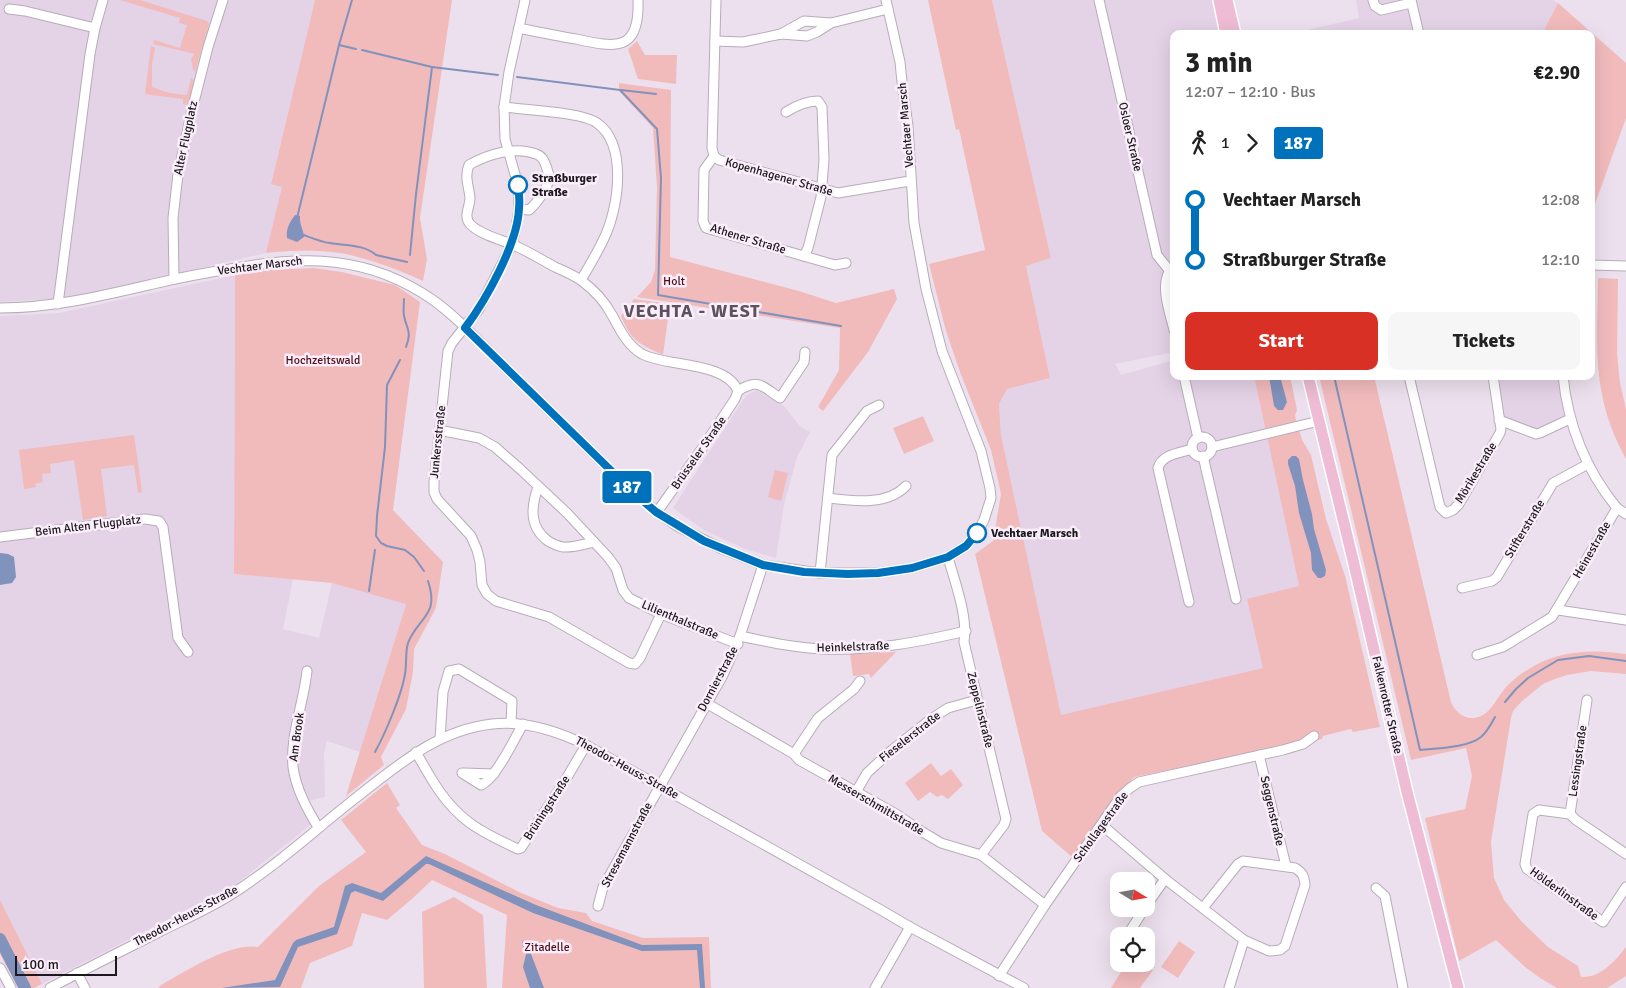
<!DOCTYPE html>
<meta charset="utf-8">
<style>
:root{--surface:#fff;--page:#f6f6f6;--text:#222;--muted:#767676;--accent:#d93025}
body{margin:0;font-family:Signika,sans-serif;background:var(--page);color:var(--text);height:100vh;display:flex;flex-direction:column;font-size:19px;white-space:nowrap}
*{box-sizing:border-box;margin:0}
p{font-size:16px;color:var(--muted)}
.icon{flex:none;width:28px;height:28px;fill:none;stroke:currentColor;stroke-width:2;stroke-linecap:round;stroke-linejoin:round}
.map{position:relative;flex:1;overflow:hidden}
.details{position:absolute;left:1170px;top:30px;width:425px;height:350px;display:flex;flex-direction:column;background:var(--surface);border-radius:10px;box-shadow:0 5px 20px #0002}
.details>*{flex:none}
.badge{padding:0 10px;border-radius:4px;font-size:18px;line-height:32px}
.needle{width:32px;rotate:101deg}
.buttons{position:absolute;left:1110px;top:872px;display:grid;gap:10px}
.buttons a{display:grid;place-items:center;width:45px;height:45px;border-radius:10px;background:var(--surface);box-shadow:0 5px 20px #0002;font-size:25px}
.scale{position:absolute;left:15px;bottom:12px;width:102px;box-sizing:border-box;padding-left:5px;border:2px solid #1c181d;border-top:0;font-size:14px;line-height:18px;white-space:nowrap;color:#1c181d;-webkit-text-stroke:4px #faeefb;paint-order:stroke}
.map>.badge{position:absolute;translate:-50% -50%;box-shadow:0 0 0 2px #fff}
.legs{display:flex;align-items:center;gap:8px;height:55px;padding:0 15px;font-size:16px}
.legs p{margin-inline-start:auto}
.head{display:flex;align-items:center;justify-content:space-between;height:85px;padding:0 15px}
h1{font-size:28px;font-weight:800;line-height:38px}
.action{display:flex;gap:10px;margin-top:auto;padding:10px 15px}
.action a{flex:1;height:58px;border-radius:10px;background:var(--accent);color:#fff;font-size:20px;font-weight:800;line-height:58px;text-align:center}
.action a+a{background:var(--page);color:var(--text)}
ul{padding:0 15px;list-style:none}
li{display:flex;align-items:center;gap:18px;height:60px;font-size:19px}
li i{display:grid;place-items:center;width:8px;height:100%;margin:0 6px;background:currentColor}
li i::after{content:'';width:12px;height:12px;margin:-6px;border:4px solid;border-radius:50%;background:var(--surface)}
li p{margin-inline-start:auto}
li:first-child i{background:linear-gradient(#0000 50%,currentColor 0)}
li:last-child i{background:linear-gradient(currentColor 50%,#0000 0)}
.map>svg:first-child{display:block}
.built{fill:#e4d2e6}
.green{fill:#f1bbbc}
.water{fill:#8192bc}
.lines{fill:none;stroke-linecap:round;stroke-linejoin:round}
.stream{stroke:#8192bc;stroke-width:2}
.river{stroke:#8192bc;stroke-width:12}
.minor-casing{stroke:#b7acb9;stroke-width:11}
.major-casing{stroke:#fff;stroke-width:14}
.minor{stroke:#fff;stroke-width:9}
.major{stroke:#eebcd4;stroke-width:11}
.line-1-casing{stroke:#fff;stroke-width:11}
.line-1{stroke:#0072bc;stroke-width:8}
.stop-1-dot{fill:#fff;stroke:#0072bc;stroke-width:2.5}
.labels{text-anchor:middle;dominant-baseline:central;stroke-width:5;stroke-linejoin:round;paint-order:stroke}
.street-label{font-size:12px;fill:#1c181d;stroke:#faeefb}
.stop-label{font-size:12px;font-weight:bold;fill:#1c181d;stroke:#faeefb;text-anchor:start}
.park-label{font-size:12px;fill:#510f19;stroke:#faeefb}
.district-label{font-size:18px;font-weight:bold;letter-spacing:1px;fill:#5c515d;stroke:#faeefb}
</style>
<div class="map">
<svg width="1626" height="988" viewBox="0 0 1626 988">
<rect width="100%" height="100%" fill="#ede0ee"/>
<g class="built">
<polygon points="0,0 315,0 271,183 283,186 266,253 71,298 0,302"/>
<polygon points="992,0 1234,0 1242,34 1174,34 1174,352 1115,364 1121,375 1174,360 1174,376 1254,376 1299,586 1263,668 1061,716 1001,435 999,404 1007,389 1050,378 1026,266 1051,258"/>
<polygon points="1356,0 1553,0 1558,3 1542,34 1290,34 1359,18"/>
<polygon points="235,275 234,574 293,579 283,629 319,638 332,583 406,603 360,752 327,741 324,754 325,797 308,801 319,818 235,885 42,984 0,900 0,316 59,313"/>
<polygon points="1497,376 1557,376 1565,419 1534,430 1503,419"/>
<polygon points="757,390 784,406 800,426 810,432 797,457 784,505 776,558 745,549 704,530 673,508 741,403 747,395"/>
</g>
<g class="green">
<polygon points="120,0 140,0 207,21 209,24 195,72 193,70 191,58 195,54 153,44 154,40 180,48 187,25 179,23 180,18"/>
<path d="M315,0H452L420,218L427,259L423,281C401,271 378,262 354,256C330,249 291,250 266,253L282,187L271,184Z"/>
<polygon points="928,0 992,0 1051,258 1026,266 1050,378 1007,389 999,404 1001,435 1061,715 1263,668 1247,599 1299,586 1254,376 1290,376 1297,410 1295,416 1302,440 1311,455 1326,519 1345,576 1380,727 1353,732 1351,729 1323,736 1322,739 1134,777 1115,798 1073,858 1042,831 975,554 993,541 1001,494 991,450 960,372 946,331 929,264 985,250 959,129 956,130"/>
<polygon points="1558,3 1626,63 1626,118 1591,215 1591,34 1542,34"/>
<polygon points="637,41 645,55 677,55 676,84 638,79 628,49"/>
<polygon points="151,46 155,48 152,64 152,87 169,93 187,95 191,78 194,80 189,105 183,104 183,99 145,94"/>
<polygon points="619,83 671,90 670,257 799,291 836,303 894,289 897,299 868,352 823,411 818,407 839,370 840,328 637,297 651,282 655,270 657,188 653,128 619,91"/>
<polygon points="314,268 342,272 395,285 420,302 393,510 443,562 436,608 414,649 413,672 406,709 381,757 384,765 346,796 406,604 332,583 234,574 235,275 271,270"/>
<path d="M1598,278L1618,279L1617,353L1620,383L1626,409V459C1591,396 1597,346 1598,278Z"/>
<path d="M634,299L670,304L663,355C638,343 632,342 621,316Z"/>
<path d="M1319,376H1374L1451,702C1456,714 1468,722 1481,716C1492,711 1498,696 1506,687C1540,653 1580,647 1626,654V674L1591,671L1567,675L1555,679L1543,684L1522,701L1513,711L1511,718L1491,842L1494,878L1504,900L1522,922L1548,947L1578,966L1581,977C1601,978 1615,961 1626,947V976L1607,988H1557L1540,978L1525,967L1496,940L1459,961L1425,818L1465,809L1472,776L1466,748L1411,760Z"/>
<polygon points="923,416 934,441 904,454 893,428"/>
<polygon points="134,435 142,492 138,493 134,465 101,469 107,516 83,520 74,460 50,464 51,473 42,474 43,482 35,484 36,487 24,489 19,450"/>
<polygon points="775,470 788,473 781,501 768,497"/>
<polygon points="896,652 871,678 869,674 853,676 850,654"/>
<polygon points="931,763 941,776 951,769 963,785 948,799 942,795 937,797 930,792 918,801 905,783"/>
<path d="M387,783L400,805L396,808L422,845L445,854L519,892L558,908L586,913L592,921L643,938L709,937L711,988H502L507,915L432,880L413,898L387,920L362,913L352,946L310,963L301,988H158L161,985C187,971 228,943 258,947L319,886L366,852L341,820Z"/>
<polygon points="454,897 483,915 487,988 424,988 422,912"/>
<polygon points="0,900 42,984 34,988 18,988 0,954"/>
<polygon points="1179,941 1195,952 1178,978 1161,967"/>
<polygon points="1126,964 1141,964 1153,970 1140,988 1111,988"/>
</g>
<g class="water">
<path d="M295,215L300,216C299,224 304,231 304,237L297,242L287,238C286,229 289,223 295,215Z"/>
<polygon points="1269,376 1280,376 1287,402 1283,410 1278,410 1274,406"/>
<polygon points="1292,456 1296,456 1299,459 1303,480 1312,514 1314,529 1326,570 1325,576 1321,578 1318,578 1312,570 1311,553 1299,513 1295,486 1288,464 1288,460"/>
<polygon points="0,553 8,554 14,557 16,577 12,583 0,585"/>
<polygon points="426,856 536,905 642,945 702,944 705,988 700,988 697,950 642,951 533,913 429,864 426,864 383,901 355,891 351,893 337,934 298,947 280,987 222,988 275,980 293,943 296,940 334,927 345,886 352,883 381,893"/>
<polygon points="523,940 528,946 544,988 530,988 523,967 526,954 522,943"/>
</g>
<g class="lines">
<g class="stream">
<polyline points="339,45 356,49"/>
<polyline points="362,50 432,67 498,75"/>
<polyline points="517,77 620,90 657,129 661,178 658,295 841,326"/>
<polyline points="621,90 656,94"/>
<polyline points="297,218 339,45 352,0"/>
<path d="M304,235C312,238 321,242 330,243C345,246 364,244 376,255L407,262"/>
<polyline points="410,255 416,194 432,67"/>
<path d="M404,299C404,304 403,310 404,316C407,330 412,331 406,347"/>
<polyline points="400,360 387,385 385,447 377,516 376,536 381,543 387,546 405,550 414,557 424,571"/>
<path d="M1334,376L1420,750C1437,748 1467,748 1481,737C1488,731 1491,724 1495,717"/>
<polyline points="369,591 375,550"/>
<polyline points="1505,702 1516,689 1528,678 1558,660 1589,656 1626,661"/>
<path d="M375,752C385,734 402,694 405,674C407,663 405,653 408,643C418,617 440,616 428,581"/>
</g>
<polyline class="river" points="0,939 25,988"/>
<g class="minor-casing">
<g id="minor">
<polyline points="525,0 509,72 504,107 505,139 518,185 519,209 516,227 512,244 479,309 452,343 448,351 434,482 434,492 437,499 471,536 477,550 480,562 482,585 487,594 496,601 549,617 629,663 635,664 640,658 661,614"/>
<polyline points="716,0 712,148 714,156 719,160 838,193 910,181"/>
<polyline points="1099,0 1157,255 1169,270"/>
<polyline points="1373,0 1375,6 1381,10 1411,3"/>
<polyline points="1411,0 1419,34"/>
<polyline points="9,9 25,11 95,28"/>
<path d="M519,28C538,32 557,36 576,39C616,48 640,52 638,0"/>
<polyline points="781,34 804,21 831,23 888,9"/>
<polyline points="715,41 743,42 781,34 807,36 817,32 831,23"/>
<path d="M504,107C525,110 582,112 597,123C627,144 619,204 606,234C599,250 590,265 581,280"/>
<path d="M786,112C797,105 806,101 818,101L822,107L824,160L821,197L808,248L804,256"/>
<polyline points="714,156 704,170 703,221 706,228 835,265 846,263"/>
<path d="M519,209L529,210C536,204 549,187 549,177C549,174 547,169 546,166C544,160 542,156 536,154C515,146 488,154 469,165C464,177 469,186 470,198C470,207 463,216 470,224C479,234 499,239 511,244C526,250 540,259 555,267C564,271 574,275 582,281C594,290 605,302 612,315C620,330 627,345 642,354C666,367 726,361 738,391"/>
<polyline points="1591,265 1626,266"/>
<path d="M1174,267C1157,279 1170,313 1174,330"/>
<polyline points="174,279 173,218 178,174 192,110 208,47 223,0"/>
<polyline points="58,304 90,54 95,28 103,0"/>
<path d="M0,308C52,308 102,296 153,284C178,278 204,273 230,269C305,255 368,255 433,300C462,321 487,350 513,375C554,415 594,454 635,494L657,512L677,526L722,549L763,565L820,573H878L912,568L948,557L966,546L977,533L984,520L991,498L990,488L981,451L942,351L926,289L914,223L908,126L902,82L900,62L886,0"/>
<polyline points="1184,376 1198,438"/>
<polyline points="1409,376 1440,507 1446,513 1453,510 1459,504 1500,433 1501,429 1493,376"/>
<polyline points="1499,420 1536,434 1540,433 1570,419"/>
<polyline points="439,430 479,438 495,447 519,468 567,513 608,557 616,568 623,590 629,598 661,614 738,644"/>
<circle cx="1202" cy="447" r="10"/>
<polyline points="1212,447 1319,421"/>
<polyline points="1203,456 1236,599"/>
<path d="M538,487C531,507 529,527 548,541C553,544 557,546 563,547C572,548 585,544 594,542"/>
<path d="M828,498C853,501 887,506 906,486"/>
<polyline points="1617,508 1626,514"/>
<path d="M657,512L701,450L735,399L738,391C759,378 762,386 780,398L804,362L805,352"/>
<polyline points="0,537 145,519 159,521 163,527 178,638 188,652"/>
<path d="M948,557C955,583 968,616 964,642L1006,819L1004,825L981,855"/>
<polyline points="820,573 832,455 867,411 879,405"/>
<polyline points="1462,588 1492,581 1497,577 1553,483 1588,464"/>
<path d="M1189,602L1158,468C1162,454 1180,453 1192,449"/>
<polyline points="1558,610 1626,620"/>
<path d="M740,636C768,642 796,648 824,649C873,651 919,642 966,631"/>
<path d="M1477,655L1503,647L1552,617L1617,508C1586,470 1568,425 1563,376"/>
<path d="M307,671C304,702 290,735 293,767C296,789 307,809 318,827"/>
<polyline points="1587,700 1570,814 1576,820 1626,854"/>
<polyline points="706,703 794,754 799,760 896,814 921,831 941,843 981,855 1045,905"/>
<polyline points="440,739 443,692 449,671 459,669 512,701 511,723"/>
<path d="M416,752C431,779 445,805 470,823C483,833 503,842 518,849L521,848L566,779L586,745"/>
<polyline points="794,754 818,718 854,689 860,681"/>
<polyline points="1259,755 1286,866"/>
<path d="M462,773L481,785C495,780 515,738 523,724"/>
<polyline points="464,773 494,774"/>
<polyline points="856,792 867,773 892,750 931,719 948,708 977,700"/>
<polyline points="1570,814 1539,810 1533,814 1525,864 1527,869 1603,922 1626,887"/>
<path d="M1102,825L1165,879L1244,940L1269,951L1280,950L1285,946L1305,885C1304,876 1303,873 1295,868L1243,861L1238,864L1203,908"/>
<polyline points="1376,888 1385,896 1403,988"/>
<polyline points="598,906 603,887 723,675 740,636 763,565"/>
<polyline points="1146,906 1165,879"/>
<polyline points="1127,936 1144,909"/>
<polyline points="0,968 11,988"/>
<polyline points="77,973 85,988"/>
<polyline points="999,976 1045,905 1121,796 1130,788 1139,782 1283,750 1303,744 1314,736"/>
<path d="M50,988C87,968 124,950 161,931C185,919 210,908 232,894C276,866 316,829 357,797C398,765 438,730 492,724C525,720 557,731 586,745L881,910L910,927L1024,988"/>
<polyline points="875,988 910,927"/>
<polyline points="1229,988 1244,940"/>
</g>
</g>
<g class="major-casing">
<g id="major">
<polyline points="1219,0 1226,34"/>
<polyline points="1227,0 1235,34"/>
<polyline points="1308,376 1353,560 1407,792 1458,988"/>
</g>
</g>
<use href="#minor" class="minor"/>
<use href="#major" class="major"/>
</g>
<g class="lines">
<g class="line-1-casing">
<path id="line-1" d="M518,185C519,193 520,201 519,208C518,243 486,300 465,328L635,494L656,512L704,541L763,565L804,572L848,574L878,573L912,568L948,557L966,546L977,533"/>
</g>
<use href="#line-1" class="line-1"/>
</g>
<g class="stop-1-dot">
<circle cx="518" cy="185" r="9"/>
<circle cx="977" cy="533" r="9"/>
</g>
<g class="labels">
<g class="street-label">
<text transform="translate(906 125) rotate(-95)">Vechtaer Marsch</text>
<text transform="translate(1130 137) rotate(77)">Osloer Straße</text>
<text transform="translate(186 138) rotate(-78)">Alter Flugplatz</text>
<text transform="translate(779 177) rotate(16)">Kopenhagener Straße</text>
<text transform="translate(748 239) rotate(17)">Athener Straße</text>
<text transform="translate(260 266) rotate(-7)">Vechtaer Marsch</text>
<text transform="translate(438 442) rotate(-84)">Junkersstraße</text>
<text transform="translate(699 453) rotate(-55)">Brüsseler Straße</text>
<text transform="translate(1476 473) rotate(-59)">Mörikestraße</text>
<text transform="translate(88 526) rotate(-7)">Beim Alten Flugplatz</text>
<text transform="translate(1525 529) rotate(-59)">Stifterstraße</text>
<text transform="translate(1592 550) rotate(-60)">Heinestraße</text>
<text transform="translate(680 620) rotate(23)">Lilienthalstraße</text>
<text transform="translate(853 647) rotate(-2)">Heinkelstraße</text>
<text transform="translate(718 679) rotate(-62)">Dornierstraße</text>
<text transform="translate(1387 705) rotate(77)">Falkenrotter Straße</text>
<text transform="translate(980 710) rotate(76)">Zeppelinstraße</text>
<text transform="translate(297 737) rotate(-82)">Am Brook</text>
<text transform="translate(910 737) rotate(-38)">Fieselerstraße</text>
<text transform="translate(1578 761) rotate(-82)">Lessingstraße</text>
<text transform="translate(627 768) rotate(29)">Theodor-Heuss-Straße</text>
<text transform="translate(876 805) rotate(30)">Messerschmittstraße</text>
<text transform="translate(547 808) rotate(-57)">Brüningstraße</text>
<text transform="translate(1272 811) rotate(77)">Seggenstraße</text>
<text transform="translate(1101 827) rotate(-54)">Schollagestraße</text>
<text transform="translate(627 845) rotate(-62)">Stresemannstraße</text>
<text transform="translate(1564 894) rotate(36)">Hölderlinstraße</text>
<text transform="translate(186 916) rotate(-28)">Theodor-Heuss-Straße</text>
</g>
<g class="stop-label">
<text x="532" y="178">Straßburger<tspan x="532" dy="14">Straße</tspan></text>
<text x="991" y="533">Vechtaer Marsch</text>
</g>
<g class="park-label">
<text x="674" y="281">Holt</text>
<text x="323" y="360">Hochzeitswald</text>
<text x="547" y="947">Zitadelle</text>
</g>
<g class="district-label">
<text x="692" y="311">VECHTA - WEST</text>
</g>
</g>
</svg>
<div class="buttons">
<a><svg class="needle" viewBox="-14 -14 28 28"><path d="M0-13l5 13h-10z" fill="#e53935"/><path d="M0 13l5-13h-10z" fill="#767676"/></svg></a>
<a><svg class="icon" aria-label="locate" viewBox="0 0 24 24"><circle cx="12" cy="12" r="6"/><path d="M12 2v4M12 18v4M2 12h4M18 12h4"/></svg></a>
</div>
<div class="scale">100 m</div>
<b class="badge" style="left:627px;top:487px;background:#0072bc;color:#fff">187</b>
<section class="details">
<div class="head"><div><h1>3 min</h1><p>12:07 – 12:10 · Bus</p></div><b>€2.90</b></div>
<div class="legs"><svg class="icon" aria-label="walk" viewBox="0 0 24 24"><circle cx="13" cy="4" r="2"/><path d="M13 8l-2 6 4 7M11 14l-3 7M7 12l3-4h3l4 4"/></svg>1<svg class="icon" aria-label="forward" viewBox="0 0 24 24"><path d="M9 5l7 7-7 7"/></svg><b class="badge" style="background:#0072bc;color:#fff">187</b></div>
<ul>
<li><i style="color:#0072bc"></i><b>Vechtaer Marsch</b><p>12:08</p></li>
<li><i style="color:#0072bc"></i><b>Straßburger Straße</b><p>12:10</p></li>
</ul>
<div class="action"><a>Start</a><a>Tickets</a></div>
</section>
</div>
